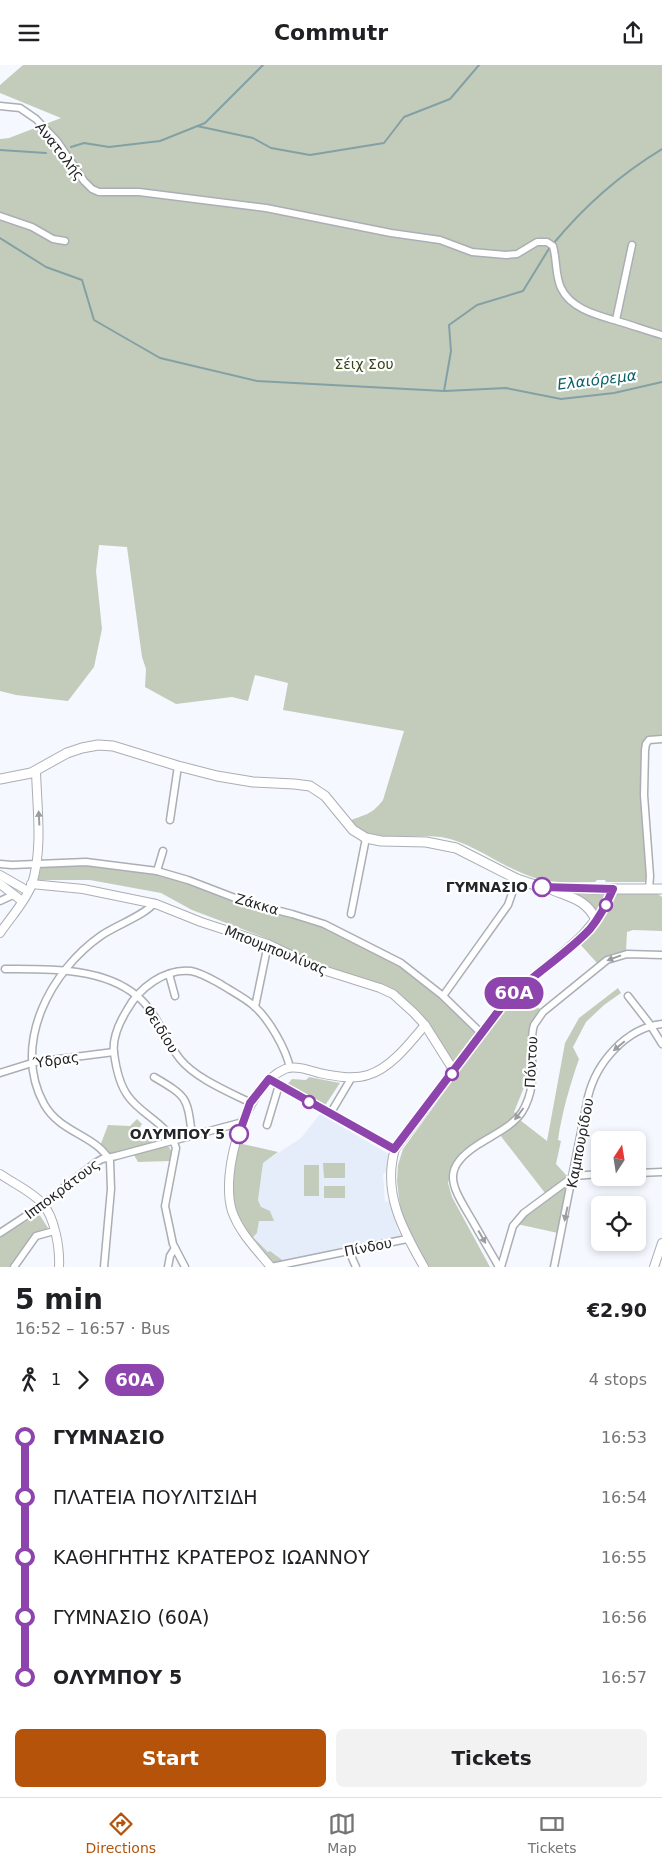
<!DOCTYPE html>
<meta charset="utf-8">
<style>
:root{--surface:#fff;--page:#f2f2f2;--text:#202124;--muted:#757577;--line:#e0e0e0;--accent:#b45309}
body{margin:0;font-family:"DejaVu Sans",sans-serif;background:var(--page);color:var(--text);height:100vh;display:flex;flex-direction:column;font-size:19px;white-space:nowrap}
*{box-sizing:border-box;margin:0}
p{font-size:16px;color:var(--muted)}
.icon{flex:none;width:28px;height:28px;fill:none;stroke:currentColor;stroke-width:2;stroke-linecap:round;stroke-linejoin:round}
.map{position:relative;height:1202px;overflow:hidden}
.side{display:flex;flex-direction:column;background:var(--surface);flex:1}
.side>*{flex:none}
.badge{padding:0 10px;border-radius:16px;font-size:18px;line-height:32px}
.needle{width:32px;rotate:12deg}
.controls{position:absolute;left:591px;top:1066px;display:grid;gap:10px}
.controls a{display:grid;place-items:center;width:55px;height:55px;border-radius:8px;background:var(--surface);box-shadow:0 2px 8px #0003;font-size:25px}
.map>.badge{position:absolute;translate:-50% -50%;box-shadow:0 0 0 2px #fff}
.legs{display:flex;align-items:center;gap:8px;height:55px;padding:0 15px;font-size:16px}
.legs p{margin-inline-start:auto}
.headline{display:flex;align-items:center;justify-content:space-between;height:85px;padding:0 15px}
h1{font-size:28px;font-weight:700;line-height:38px}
.button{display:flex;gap:10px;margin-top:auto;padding:10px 15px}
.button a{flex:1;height:58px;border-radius:8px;background:var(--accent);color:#fff;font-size:20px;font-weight:700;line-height:58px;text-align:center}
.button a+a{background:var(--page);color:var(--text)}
ul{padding:0 15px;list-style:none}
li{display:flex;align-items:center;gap:18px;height:60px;font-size:19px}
li i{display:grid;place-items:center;width:8px;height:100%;margin:0 6px;background:currentColor}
li i::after{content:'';width:12px;height:12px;margin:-6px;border:4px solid;border-radius:50%;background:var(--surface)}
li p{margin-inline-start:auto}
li:first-child i{background:linear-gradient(#0000 50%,currentColor 0)}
li:last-child i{background:linear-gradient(currentColor 50%,#0000 0)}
header{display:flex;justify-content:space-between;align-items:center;height:65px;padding:0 15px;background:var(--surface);font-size:22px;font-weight:700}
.dock{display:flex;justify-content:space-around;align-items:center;height:70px;border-top:1px solid var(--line);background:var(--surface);font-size:14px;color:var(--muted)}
.dock a{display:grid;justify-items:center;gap:2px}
.dock .on{color:var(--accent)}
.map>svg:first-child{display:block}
.built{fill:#e5edfb}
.green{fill:#c3ccba}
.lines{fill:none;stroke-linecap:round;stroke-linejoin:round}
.stream{stroke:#83a0a5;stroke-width:2}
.minor-casing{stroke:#aaaeb5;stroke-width:9}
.tertiary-casing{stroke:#aaaeb5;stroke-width:10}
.secondary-casing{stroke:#aaaeb5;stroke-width:11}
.minor{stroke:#fff;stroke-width:6}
.tertiary{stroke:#fff;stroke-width:8}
.secondary{stroke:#fff;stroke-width:9}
.oneway{fill:#9c9d9e}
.line-1-casing{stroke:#fff;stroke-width:11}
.line-1{stroke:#8e44ad;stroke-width:8}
.stop-1-dot{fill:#fff;stroke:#8e44ad;stroke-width:2.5}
.labels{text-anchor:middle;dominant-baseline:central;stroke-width:4.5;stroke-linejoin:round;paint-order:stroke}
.street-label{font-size:14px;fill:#242528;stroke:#fff}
.park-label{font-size:14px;fill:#334416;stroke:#fff}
.stop-label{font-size:14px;font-weight:bold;fill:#242528;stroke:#fff;text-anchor:end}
.water-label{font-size:15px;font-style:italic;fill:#0e626a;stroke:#fff}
</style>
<header><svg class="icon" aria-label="menu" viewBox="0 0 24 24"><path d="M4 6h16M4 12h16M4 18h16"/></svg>Commutr<svg class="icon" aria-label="share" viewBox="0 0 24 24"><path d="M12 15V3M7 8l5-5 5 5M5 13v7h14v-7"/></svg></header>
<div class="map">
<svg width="662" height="1202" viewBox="0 0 662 1202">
<rect width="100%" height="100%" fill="#f5f8fe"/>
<polygon class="built" points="320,1049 389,1089 388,1104 383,1110 385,1137 390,1136 398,1166 403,1174 285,1197 270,1186 268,1187 253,1172 257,1168 259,1156 273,1156 261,1142 258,1135 263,1098 301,1073"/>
<g class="green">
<path d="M23,0H662V671L649,672L642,683L641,709L647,813L645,817H606L605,815H597L595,817C575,817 554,819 535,813C502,803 475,778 441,772C421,769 377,776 361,766C357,764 354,759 351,755C367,749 372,749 383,735L404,666L283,645L288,618L255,610L248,636L232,632L176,639L145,622L146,604L142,592L127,482L99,480L96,506L102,564L94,602L68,636L16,630L0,626V74L9,73L61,53L0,28V20Z"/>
<polygon points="87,798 161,810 327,863 409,907 442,933 475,968 453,997 427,957 400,932 331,907 271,875 192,845 161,828 90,815 38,815 41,802"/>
<polygon points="570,827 608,827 598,846 585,835"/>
<polygon points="615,829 658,829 662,832 662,866 633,865 627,867 626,886 612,889 597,898 579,878 593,865"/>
<path d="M618,923L621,928L604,940L586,957L573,982L579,994C570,1020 562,1047 558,1075L561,1076L556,1099L567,1111L545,1128L500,1070L520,1055L547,1076L565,978L579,953Z"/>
<path d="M524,924L541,946L534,955L530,1017L525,1020L514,1047L517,1051L462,1086L452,1102L448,1118L452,1132L490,1202H429L411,1173L400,1142L397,1116L398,1100L403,1084L453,1015L455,1016L458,1011L457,1009C479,980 498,949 524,924Z"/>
<polygon points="309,1012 340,1018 324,1042 286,1021 292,1014 306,1015"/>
<polygon points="137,1054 142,1059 138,1065 153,1077 112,1089 100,1081 108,1060 130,1061"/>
<path d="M238,1078L278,1087L263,1098L258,1135L261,1142L270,1146L274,1156H259L257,1168L253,1172L268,1187L270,1186L285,1197L276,1199C252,1181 230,1152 230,1120C230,1107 235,1091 238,1078Z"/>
<polygon points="163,1081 169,1082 172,1087 172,1095 170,1096 138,1097 134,1090"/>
<polygon points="323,1098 345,1098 345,1113 324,1113"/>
<rect x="304" y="1100" width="15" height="31"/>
<rect x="324" y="1121" width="21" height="12"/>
<polygon points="563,1122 567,1125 558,1168 517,1159 529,1147"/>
<polygon points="39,1149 48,1163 32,1171 11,1202 0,1202 0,1171"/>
</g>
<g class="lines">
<g class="stream">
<polyline points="197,61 253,73 271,83 310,90 384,78 404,52 450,34 479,0"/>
<polyline points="71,82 84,78 109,82 160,76 205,58 263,0"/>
<polyline points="0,85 46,88"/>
<polyline points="0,173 46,202 82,215 94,255 160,293 257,316 444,326 451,286 449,260 477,240 523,226 550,182"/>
<path d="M553,179C585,140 619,110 662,84"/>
<polyline points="445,326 506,323 561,334 614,328 662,317"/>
</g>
<g class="minor-casing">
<g id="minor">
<path d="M0,41L20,43L36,54L57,76L84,116L92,124L99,127H139L266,143L391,168L440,175L472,187L506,190L517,189L537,177H547L553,181C557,195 555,210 561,223C571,244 597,250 617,256C632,260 647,266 662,270"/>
<polyline points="0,151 32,162 53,174 65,176"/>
<polyline points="616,255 632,180"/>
<polyline points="170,755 178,701"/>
<polyline points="0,799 12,800 86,797 157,806 188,815 248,838 292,849 324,859 401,898 443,931 481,968"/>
<polyline points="157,806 163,786"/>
<polyline points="649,824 650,811 644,730 645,685 646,679 649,675 662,674"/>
<polyline points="0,836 13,830"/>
<polyline points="351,849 366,773"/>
<path d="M5,904C47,904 103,902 137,931C157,947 164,974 180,994C195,1013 229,1027 251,1038"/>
<polyline points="169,909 175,931"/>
<polyline points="443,931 508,840 517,814"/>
<polyline points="628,931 649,958 662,979"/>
<polyline points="255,942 268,879"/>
<polyline points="0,1008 35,997 114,987"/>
<path d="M154,1012C188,1032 187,1032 192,1070"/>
<polyline points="269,1014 395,1084"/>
<polyline points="330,1049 352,1012"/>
<polyline points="267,1060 279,1020"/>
<polyline points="638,1108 662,1107"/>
<polyline points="0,1168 38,1143 95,1098 102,1094 116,1091 243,1057"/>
<polyline points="349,1186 356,1202"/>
<polyline points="14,1202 36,1171 54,1166"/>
<path d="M104,1202L111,1124L110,1096C95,1069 61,1069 44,1039C11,979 51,905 102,870C115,861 147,849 154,838"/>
<polyline points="168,1202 170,1191 175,1183"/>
<path d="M185,1202L173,1179L165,1141L176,1083C169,1059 141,1050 128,1031C119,1019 116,1003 114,988C112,973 119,958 127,945C139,923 165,903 191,906C202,908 213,915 222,920C233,927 245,933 254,941C269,954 286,984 290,1003"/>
<polyline points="271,1202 407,1174"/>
<path d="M499,1202C490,1186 481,1171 472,1155C452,1121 439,1104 479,1079C493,1070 513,1061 522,1047C540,1017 528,993 533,964L534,960L543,947L607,895L627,889L662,890"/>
<polyline points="501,1202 513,1161 524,1148 574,1111 600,1109"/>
<path d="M554,1202L588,1032C596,998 626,963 662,959"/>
</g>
</g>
<g class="tertiary-casing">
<g id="tertiary">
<polyline points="0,810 28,826"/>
<polyline points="0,819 22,836"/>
<polyline points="31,819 83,824 156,839 201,857 268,879 320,904 380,923 393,929 414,948 425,960 454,1006"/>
<path d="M0,868C10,853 26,836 32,819C43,784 37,742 36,706"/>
<path d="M0,1109C13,1118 31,1126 42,1138C55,1152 60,1184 59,1202"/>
<path d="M271,1202C257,1185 239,1167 232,1146C220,1107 245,1021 285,1004C295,1000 309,1005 319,1008C334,1011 353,1015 368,1010C391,1003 410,978 425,960"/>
<path d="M424,1202C403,1165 382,1128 395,1084L503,940C541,899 591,878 613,824"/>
<polyline points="654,1202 662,1178"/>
</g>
</g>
<g class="secondary-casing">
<g id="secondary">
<polyline points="0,714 31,708 67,688 82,683 98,680 113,681 178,701 217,711 253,717 294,719 310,721 325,731 353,765 366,773 381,776 426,777 456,783 517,814 541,822 596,824 662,824"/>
<path d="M553,825C572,833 587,835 596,855"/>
</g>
</g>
<use href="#minor" class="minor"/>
<use href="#tertiary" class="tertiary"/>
<use href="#secondary" class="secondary"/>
</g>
<defs><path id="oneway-solid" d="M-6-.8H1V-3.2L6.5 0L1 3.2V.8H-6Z" transform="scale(1.25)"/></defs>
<g class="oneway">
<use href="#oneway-solid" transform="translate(39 753) rotate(-93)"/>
<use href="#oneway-solid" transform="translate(614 893) rotate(160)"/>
<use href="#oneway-solid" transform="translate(619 981) rotate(140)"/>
<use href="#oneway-solid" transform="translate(519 1049) rotate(127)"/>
<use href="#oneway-solid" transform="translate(566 1149) rotate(102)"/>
<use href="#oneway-solid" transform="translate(482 1172) rotate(60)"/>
</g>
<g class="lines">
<g class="line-1-casing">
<path id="line-1" d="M239,1069L250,1038L269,1014L394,1084L503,940C529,911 564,892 590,864C600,852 607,838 613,824L542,822"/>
</g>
<use href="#line-1" class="line-1"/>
</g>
<g class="stop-1-dot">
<circle cx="542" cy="822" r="9"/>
<circle cx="606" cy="840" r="6"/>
<circle cx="452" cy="1009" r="6"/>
<circle cx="309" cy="1037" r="6"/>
<circle cx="239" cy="1069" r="9"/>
</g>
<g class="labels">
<g class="street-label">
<text transform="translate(60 86) rotate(52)">Ανατολής</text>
<text transform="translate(257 839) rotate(16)">Ζάκκα</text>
<text transform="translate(276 885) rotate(22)">Μπουμπουλίνας</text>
<text transform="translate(161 964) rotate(58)">Φειδίου</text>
<text transform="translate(56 995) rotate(-8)">Ύδρας</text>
<text transform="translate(531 997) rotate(-87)">Πόντου</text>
<text transform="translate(580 1078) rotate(-79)">Καμπουρίδου</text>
<text transform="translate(62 1124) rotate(-37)">Ιπποκράτους</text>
<text transform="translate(368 1182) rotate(-11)">Πίνδου</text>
</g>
<g class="park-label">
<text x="364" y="299">Σέιχ Σου</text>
</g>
<g class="stop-label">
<text x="528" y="822">ΓΥΜΝΑΣΙΟ</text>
<text x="225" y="1069">ΟΛΥΜΠΟΥ 5</text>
</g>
<g class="water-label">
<text transform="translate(597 315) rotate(-7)">Ελαιόρεμα</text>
</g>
</g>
</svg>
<div class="controls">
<a><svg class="needle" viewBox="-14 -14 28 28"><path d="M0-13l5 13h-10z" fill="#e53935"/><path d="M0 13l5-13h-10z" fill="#757577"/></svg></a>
<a><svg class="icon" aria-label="locate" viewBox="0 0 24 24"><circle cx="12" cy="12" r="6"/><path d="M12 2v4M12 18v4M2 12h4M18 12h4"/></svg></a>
</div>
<b class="badge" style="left:514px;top:928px;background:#8e44ad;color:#fff">60Α</b>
</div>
<section class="side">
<div class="headline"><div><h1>5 min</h1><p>16:52 – 16:57 · Bus</p></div><b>€2.90</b></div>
<div class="legs"><svg class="icon" aria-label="walk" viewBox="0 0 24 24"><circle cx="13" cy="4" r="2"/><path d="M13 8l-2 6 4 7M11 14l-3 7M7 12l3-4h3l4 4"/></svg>1<svg class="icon" aria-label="forward" viewBox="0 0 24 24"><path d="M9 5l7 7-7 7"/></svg><b class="badge" style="background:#8e44ad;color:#fff">60Α</b><p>4 stops</p></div>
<ul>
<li><i style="color:#8e44ad"></i><b>ΓΥΜΝΑΣΙΟ</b><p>16:53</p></li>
<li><i style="color:#8e44ad"></i><span>ΠΛΑΤΕΙΑ ΠΟΥΛΙΤΣΙΔΗ</span><p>16:54</p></li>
<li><i style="color:#8e44ad"></i><span>ΚΑΘΗΓΗΤΗΣ ΚΡΑΤΕΡΟΣ ΙΩΑΝΝΟΥ</span><p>16:55</p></li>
<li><i style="color:#8e44ad"></i><span>ΓΥΜΝΑΣΙΟ (60Α)</span><p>16:56</p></li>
<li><i style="color:#8e44ad"></i><b>ΟΛΥΜΠΟΥ 5</b><p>16:57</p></li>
</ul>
<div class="button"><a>Start</a><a>Tickets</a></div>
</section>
<nav class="dock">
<a class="on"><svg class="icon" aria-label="directions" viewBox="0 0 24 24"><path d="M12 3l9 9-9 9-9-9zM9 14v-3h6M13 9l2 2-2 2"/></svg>Directions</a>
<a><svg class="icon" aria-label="map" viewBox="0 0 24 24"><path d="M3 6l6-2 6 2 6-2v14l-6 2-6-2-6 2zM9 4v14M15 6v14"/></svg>Map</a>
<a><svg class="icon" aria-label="tickets" viewBox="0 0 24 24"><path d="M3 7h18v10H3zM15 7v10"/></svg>Tickets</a>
</nav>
